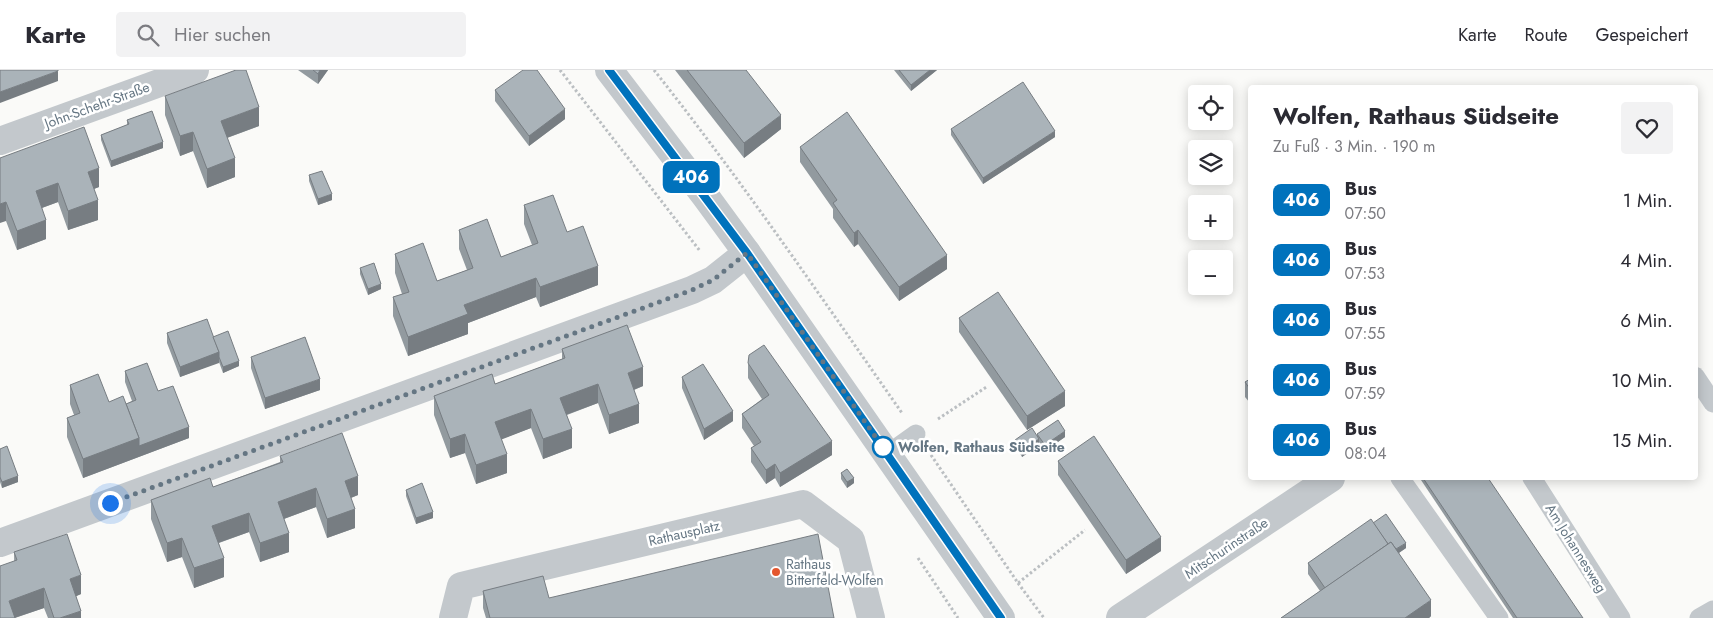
<!DOCTYPE html>
<html lang="de">
<meta charset="utf-8">
<style>
:root{--surface:#fff;--page:#f2f2f3;--text:#2b2b33;--muted:#7c7c81;--line:#e1e1e2}
body{margin:0;font-family:Jost,sans-serif;background:var(--page);color:var(--text);height:100vh;display:flex;flex-direction:column;font-size:19px;white-space:nowrap}
*{box-sizing:border-box;margin:0}
p{font-size:16px;color:var(--muted)}
.icon{flex:none;width:28px;height:28px;fill:none;stroke:currentColor;stroke-width:2;stroke-linecap:round;stroke-linejoin:round}
.map{position:relative;flex:1;overflow:hidden}
.side{position:absolute;left:1248px;top:15px;width:450px;height:395px;display:flex;flex-direction:column;background:var(--surface);border-radius:5px;box-shadow:0 2px 12px #0003}
.side>*{flex:none}
.badge{padding:0 10px;border-radius:8px;font-size:18px;line-height:32px}
.controls{position:absolute;left:1188px;top:15px;display:grid;gap:10px}
.controls a{display:grid;place-items:center;width:45px;height:45px;border-radius:5px;background:var(--surface);box-shadow:0 2px 12px #0003;font-size:25px}
.you{position:absolute;width:25px;height:25px;margin:-12px;border:4px solid #fff;border-radius:50%;background:#1a73e8;box-shadow:0 0 0 8px #1a73e833}
.map>.badge{position:absolute;translate:-50% -50%;box-shadow:0 0 0 2px #fff}
.round{display:grid;place-items:center;flex:none;width:52px;height:52px;border-radius:5px;background:var(--page)}
.summary{display:flex;align-items:center;justify-content:space-between;height:85px;padding:0 25px}
h1{font-size:24px;font-weight:700;line-height:38px}
ul{padding:0;list-style:none}
li{display:flex;align-items:center;gap:15px;height:60px;padding:0 25px}
li div{flex:1}
li b{display:block;font-size:19px}
li em{font-style:normal}
li .badge{min-width:55px;font-weight:700;text-align:center}
header{display:flex;align-items:center;gap:30px;box-sizing:border-box;height:70px;padding:0 25px;background:var(--surface);border-bottom:1px solid var(--line)}
header strong{font-size:24px}
nav{display:flex;gap:28px;margin-inline-start:auto;font-size:18px}
.search{width:350px;height:45px;background:var(--page);display:flex;align-items:center;gap:12px;box-sizing:border-box;padding:0 18px;border-radius:5px;color:var(--muted);font-size:19px}
.map>svg:first-child{display:block}
.lines{fill:none;stroke-linecap:round;stroke-linejoin:round}
.path{stroke:#bbbfc2;stroke-width:3;stroke-dasharray:2.5 2.5;stroke-linecap:butt}
.lane{stroke:#c3c8cc;stroke-width:19}
.street{stroke:#c3c8cc;stroke-width:28}
.wall{fill:#929a9f}
.shaded-wall{fill:#777d82}
.building{fill:#aab3b9;stroke:#777d82}
.line-casing{stroke:#fff;stroke-width:11}
.line{stroke:#0072bc;stroke-width:8}
.walk{stroke:#657683;stroke-width:5;stroke-dasharray:0 9}
.stop-dot{fill:#fff;stroke:#0072bc;stroke-width:2.5}
.poi-dot{fill:#e4572e;stroke:#fff;stroke-width:2}
.labels{text-anchor:middle;dominant-baseline:central;stroke-width:5;stroke-linejoin:round;paint-order:stroke}
.street-label{font-size:14px;fill:#657683;stroke:#fff}
.stop-label{font-size:14px;font-weight:bold;fill:#657683;stroke:#fff;text-anchor:start}
.poi-label{font-size:14px;fill:#657683;stroke:#fff;text-anchor:start}
</style>
<header>
<strong>Karte</strong>
<div class="search"><svg class="icon" aria-label="search" viewBox="0 0 24 24"><circle cx="10" cy="10" r="6"/><path d="M15 15l6 6"/></svg>Hier suchen</div>
<nav><a>Karte</a><a>Route</a><a>Gespeichert</a></nav>
</header>
<div class="map">
<svg width="1713" height="548" viewBox="0 0 1713 548">
<rect width="100%" height="100%" fill="#fafaf8"/>
<g class="lines">
<g class="path">
<polyline points="560,0 700,181"/>
<path d="M654,0C742,111 821,227 902,343"/>
<polyline points="938,349 988,316"/>
<polyline points="931,385 1018,513 1085,460"/>
<polyline points="918,488 958,548"/>
<polyline points="1018,513 1044,548"/>
</g>
<g class="lane">
<polyline points="1695,306 1713,333"/>
<polyline points="888,384 916,364"/>
<polyline points="1400,408 1499,548"/>
<polyline points="1532,408 1621,548"/>
<polyline points="1699,548 1713,540"/>
</g>
<g class="street">
<polyline points="609,0 706,127 747,183 1001,548"/>
<polyline points="0,71 195,0"/>
<polyline points="0,473 692,220 713,210 747,183"/>
<polyline points="453,548 461,516 803,434 851,470 871,548"/>
<polyline points="1120,548 1331,408"/>
</g>
</g>
<g class="wall">
<polygon points="298,0 328,0 318,14"/>
<polygon points="675,0 746,0 781,59 744,88"/>
<polygon points="894,0 937,0 911,21"/>
<polygon points="495,20 565,49 529,76 495,31"/>
<polygon points="165,26 259,56 227,68 235,107 207,118 193,81 180,86 165,45"/>
<polygon points="127,50 163,78 111,97 101,70 101,65 127,55"/>
<polygon points="951,59 1055,67 983,114 951,65"/>
<polygon points="800,77 947,199 899,231 858,174 854,177 833,148 833,139 800,92"/>
<polygon points="0,88 99,117 94,119 98,150 68,160 58,132 42,138 46,169 17,180 6,151"/>
<polygon points="309,105 332,130 318,135 309,111"/>
<polygon points="524,135 567,162 598,215 540,237 536,227 468,253 468,264 408,286 393,246 393,227 402,224 395,203 395,184 437,211 467,200 459,179 459,160 501,187 532,175 524,154"/>
<polygon points="360,198 381,219 368,225 360,204"/>
<polygon points="959,248 1065,336 1027,360 959,262"/>
<polygon points="167,263 213,267 239,296 223,303 219,292 180,307 167,273"/>
<polygon points="562,279 643,316 634,320 639,353 609,364 598,333 567,345 572,378 543,389 531,358 501,369 507,403 476,414 465,383 450,388 434,345 434,326 495,314 562,289"/>
<polygon points="251,287 320,320 265,339 251,298"/>
<polygon points="748,293 832,385 780,417 775,408 766,414 751,392 751,378 754,376 742,358 742,344 762,329 748,308"/>
<polygon points="125,301 158,321 189,368 83,408 67,367 67,348 74,345 70,334 70,315 109,332 126,334 132,331 125,312"/>
<polygon points="682,307 733,351 704,370 682,318"/>
<polygon points="1250,309 1250,333 1245,327 1245,312"/>
<polygon points="1037,364 1065,367 1045,381 1039,372 1039,375 1022,387 1015,375 1015,370 1037,367"/>
<polygon points="0,379 18,412 2,418 0,412"/>
<polygon points="280,386 358,425 351,428 355,458 327,468 316,437 284,449 289,482 260,492 249,462 219,473 224,507 194,518 182,487 167,492 151,449 151,430 213,417 280,392"/>
<polygon points="1058,391 1161,481 1126,504 1058,405"/>
<polygon points="841,403 854,413 847,418 841,409"/>
<polygon points="1421,408 1423,408 1583,548 1513,548 1421,410"/>
<polygon points="406,420 433,448 416,454 406,426"/>
<polygon points="1373,453 1406,478 1399,483 1431,546 1429,548 1281,548 1320,521 1308,504 1308,493"/>
<polygon points="14,482 81,524 76,526 81,548 48,548 44,538 15,548"/>
<polygon points="483,521 549,528 834,548 486,548 483,538"/>
</g>
<g class="shaded-wall">
<polygon points="320,0 328,0 318,14 318,4"/>
<polygon points="930,0 937,0 911,21 911,15"/>
<polygon points="58,1 58,11 0,33 0,22"/>
<polygon points="259,37 259,56 221,70 221,51"/>
<polygon points="565,39 565,49 529,76 529,66"/>
<polygon points="781,45 781,59 744,88 744,73"/>
<polygon points="1055,61 1055,67 983,114 983,108"/>
<polygon points="193,62 193,81 180,86 180,66"/>
<polygon points="163,72 163,78 111,97 111,91"/>
<polygon points="235,88 235,107 207,118 207,99"/>
<polygon points="99,98 99,117 88,121 88,102"/>
<polygon points="58,113 58,132 36,140 36,121"/>
<polygon points="332,124 332,130 318,135 318,129"/>
<polygon points="98,130 98,150 68,160 68,141"/>
<polygon points="6,132 6,151 0,153 0,134"/>
<polygon points="46,150 46,169 17,180 17,161"/>
<polygon points="858,160 858,174 854,177 854,163"/>
<polygon points="947,185 947,199 899,231 899,217"/>
<polygon points="598,196 598,215 540,237 540,217"/>
<polygon points="536,208 536,227 468,253 468,264 408,286 408,267 464,235"/>
<polygon points="381,214 381,219 368,225 368,219"/>
<polygon points="219,282 219,293 180,307 180,297"/>
<polygon points="239,291 239,296 223,303 223,297"/>
<polygon points="643,297 643,316 628,322 628,303"/>
<polygon points="320,309 320,320 265,339 265,328"/>
<polygon points="598,314 598,333 560,347 560,328"/>
<polygon points="1065,321 1065,336 1027,360 1027,346"/>
<polygon points="639,334 639,353 609,364 609,345"/>
<polygon points="531,339 531,358 495,372 495,352"/>
<polygon points="733,341 733,351 704,370 704,359"/>
<polygon points="189,357 189,368 83,408 83,389 139,368"/>
<polygon points="572,359 572,378 543,389 543,369"/>
<polygon points="1065,361 1065,367 1045,381 1045,375"/>
<polygon points="465,364 465,383 450,388 450,369"/>
<polygon points="1039,369 1039,375 1022,387 1022,381"/>
<polygon points="832,371 832,385 780,417 780,403"/>
<polygon points="507,384 507,403 476,414 476,395"/>
<polygon points="775,394 775,408 766,414 766,400"/>
<polygon points="18,406 18,412 2,418 2,412"/>
<polygon points="358,406 358,425 345,430 345,411"/>
<polygon points="854,408 854,413 847,418 847,412"/>
<polygon points="316,418 316,437 278,451 278,432"/>
<polygon points="355,439 355,458 327,468 327,449"/>
<polygon points="433,442 433,448 416,454 416,448"/>
<polygon points="249,443 249,462 212,475 212,456"/>
<polygon points="289,463 289,482 260,492 260,473"/>
<polygon points="1161,467 1161,481 1126,504 1126,490"/>
<polygon points="182,468 182,487 167,492 167,473"/>
<polygon points="1406,473 1406,478 1391,488 1391,483"/>
<polygon points="224,488 224,507 194,518 194,498"/>
<polygon points="81,505 81,524 70,529 70,509"/>
<polygon points="44,518 44,538 14,548 9,531"/>
<polygon points="1431,530 1431,546 1429,548 1405,548"/>
<polygon points="81,541 81,548 60,548"/>
</g>
<g class="building">
<polygon points="0,0 58,0 58,1 0,22"/>
<polygon points="236,0 246,0 259,37 221,51 235,88 207,99 193,62 180,66 165,26"/>
<polygon points="313,0 320,0 318,4"/>
<polygon points="523,0 537,0 565,39 529,66 495,20"/>
<polygon points="687,0 746,0 781,45 744,73"/>
<polygon points="899,0 930,0 911,15"/>
<polygon points="1023,12 1055,61 983,108 951,59"/>
<polygon points="152,41 163,72 111,91 101,65 129,54 127,50"/>
<polygon points="847,42 947,185 899,217 858,160 854,163 833,133 837,130 800,77"/>
<polygon points="84,57 99,98 88,102 98,130 68,141 58,113 36,121 46,150 17,161 6,132 0,134 0,88"/>
<polygon points="322,101 332,124 318,129 309,105"/>
<polygon points="553,125 567,162 583,156 598,196 540,217 536,208 464,235 468,244 408,267 393,227 409,222 395,184 423,173 437,211 473,198 459,160 487,149 501,187 538,173 524,135"/>
<polygon points="374,193 381,214 368,219 360,198"/>
<polygon points="998,222 1065,321 1027,346 959,248"/>
<polygon points="207,249 219,282 180,297 167,263"/>
<polygon points="627,255 643,297 628,303 639,334 609,345 598,314 560,328 572,359 543,369 531,339 495,352 507,384 476,395 465,364 450,369 434,326 492,304 495,314 565,288 562,279"/>
<polygon points="228,261 239,291 223,297 219,287 219,282 213,267"/>
<polygon points="305,267 320,309 265,328 251,287"/>
<polygon points="764,275 832,371 780,403 775,394 766,400 751,378 761,372 742,344 769,325 748,293 749,285"/>
<polygon points="147,293 158,321 173,316 189,357 139,376 139,368 126,334 136,330 125,301"/>
<polygon points="703,294 733,341 704,359 682,307"/>
<polygon points="98,304 109,332 123,326 139,368 83,389 67,348 80,343 70,315"/>
<polygon points="1250,309 1250,319 1245,312"/>
<polygon points="1058,350 1065,361 1045,375 1037,364"/>
<polygon points="1032,358 1039,369 1022,381 1015,370"/>
<polygon points="342,363 358,406 345,411 355,439 327,449 316,418 278,432 289,463 260,473 249,443 212,456 224,488 194,498 182,468 167,473 151,430 210,408 213,417 283,392 280,386"/>
<polygon points="1094,366 1161,467 1126,490 1058,391"/>
<polygon points="7,376 18,406 2,412 0,407 0,379"/>
<polygon points="847,399 854,408 847,412 841,403"/>
<polygon points="1423,408 1488,408 1583,548 1517,548"/>
<polygon points="422,413 433,442 416,448 406,420"/>
<polygon points="1386,444 1406,473 1396,479 1391,472 1388,474 1373,453"/>
<polygon points="1371,449 1388,474 1325,518 1308,493"/>
<polygon points="67,464 81,505 70,509 81,541 60,548 54,548 44,518 9,531 15,548 0,548 0,496 17,490 14,482"/>
<polygon points="818,464 834,548 490,548 483,521 543,506 549,528"/>
<polygon points="1391,472 1431,530 1405,548 1281,548"/>
</g>
<g class="lines">
<g class="line-casing">
<polyline id="line" points="609,0 747,183 1001,548"/>
</g>
<use href="#line" class="line"/>
<polyline class="walk" points="110,433 692,220 713,210 747,183 884,379 883,377"/>
</g>
<circle class="stop-dot" cx="883" cy="377" r="10"/>
<circle class="poi-dot" cx="776" cy="502" r="5"/>
<g class="labels">
<g class="street-label">
<text transform="translate(97 35) rotate(-20)">John-Schehr-Straße</text>
<text transform="translate(684 463) rotate(-13)">Rathausplatz</text>
<text transform="translate(1226 478) rotate(-34)">Mitschurinstraße</text>
<text transform="translate(1576 478) rotate(58)">Am Johannesweg</text>
</g>
<g class="stop-label">
<text x="898" y="377">Wolfen, Rathaus Südseite</text>
</g>
<g class="poi-label">
<text x="786" y="494">Rathaus<tspan x="786" dy="16">Bitterfeld-Wolfen</tspan></text>
</g>
</g>
</svg>
<div class="controls">
<a><svg class="icon" aria-label="locate" viewBox="0 0 24 24"><circle cx="12" cy="12" r="6"/><path d="M12 2v4M12 18v4M2 12h4M18 12h4"/></svg></a>
<a><svg class="icon" aria-label="layers" viewBox="0 0 24 24"><path d="M12 4l9 5-9 5-9-5zM3 14l9 5 9-5"/></svg></a>
<a>+</a>
<a>−</a>
</div>
<div class="you" style="left:110px;top:433px"></div>
<b class="badge" style="left:691px;top:107px;background:#0072bc;color:#fff">406</b>
<section class="side">
<div class="summary"><div><h1>Wolfen, Rathaus Südseite</h1><p>Zu Fuß · 3 Min. · 190 m</p></div><a class="round"><svg class="icon" aria-label="heart" viewBox="0 0 24 24"><path d="M12 20l-8-8c-3-5 5-10 8-4 3-6 11-1 8 4z"/></svg></a></div>
<ul>
<li><span class="badge" style="background:#0072bc;color:#fff">406</span><div><b>Bus</b><p>07:50</p></div><em>1 Min.</em></li>
<li><span class="badge" style="background:#0072bc;color:#fff">406</span><div><b>Bus</b><p>07:53</p></div><em>4 Min.</em></li>
<li><span class="badge" style="background:#0072bc;color:#fff">406</span><div><b>Bus</b><p>07:55</p></div><em>6 Min.</em></li>
<li><span class="badge" style="background:#0072bc;color:#fff">406</span><div><b>Bus</b><p>07:59</p></div><em>10 Min.</em></li>
<li><span class="badge" style="background:#0072bc;color:#fff">406</span><div><b>Bus</b><p>08:04</p></div><em>15 Min.</em></li>
</ul>
</section>
</div>
